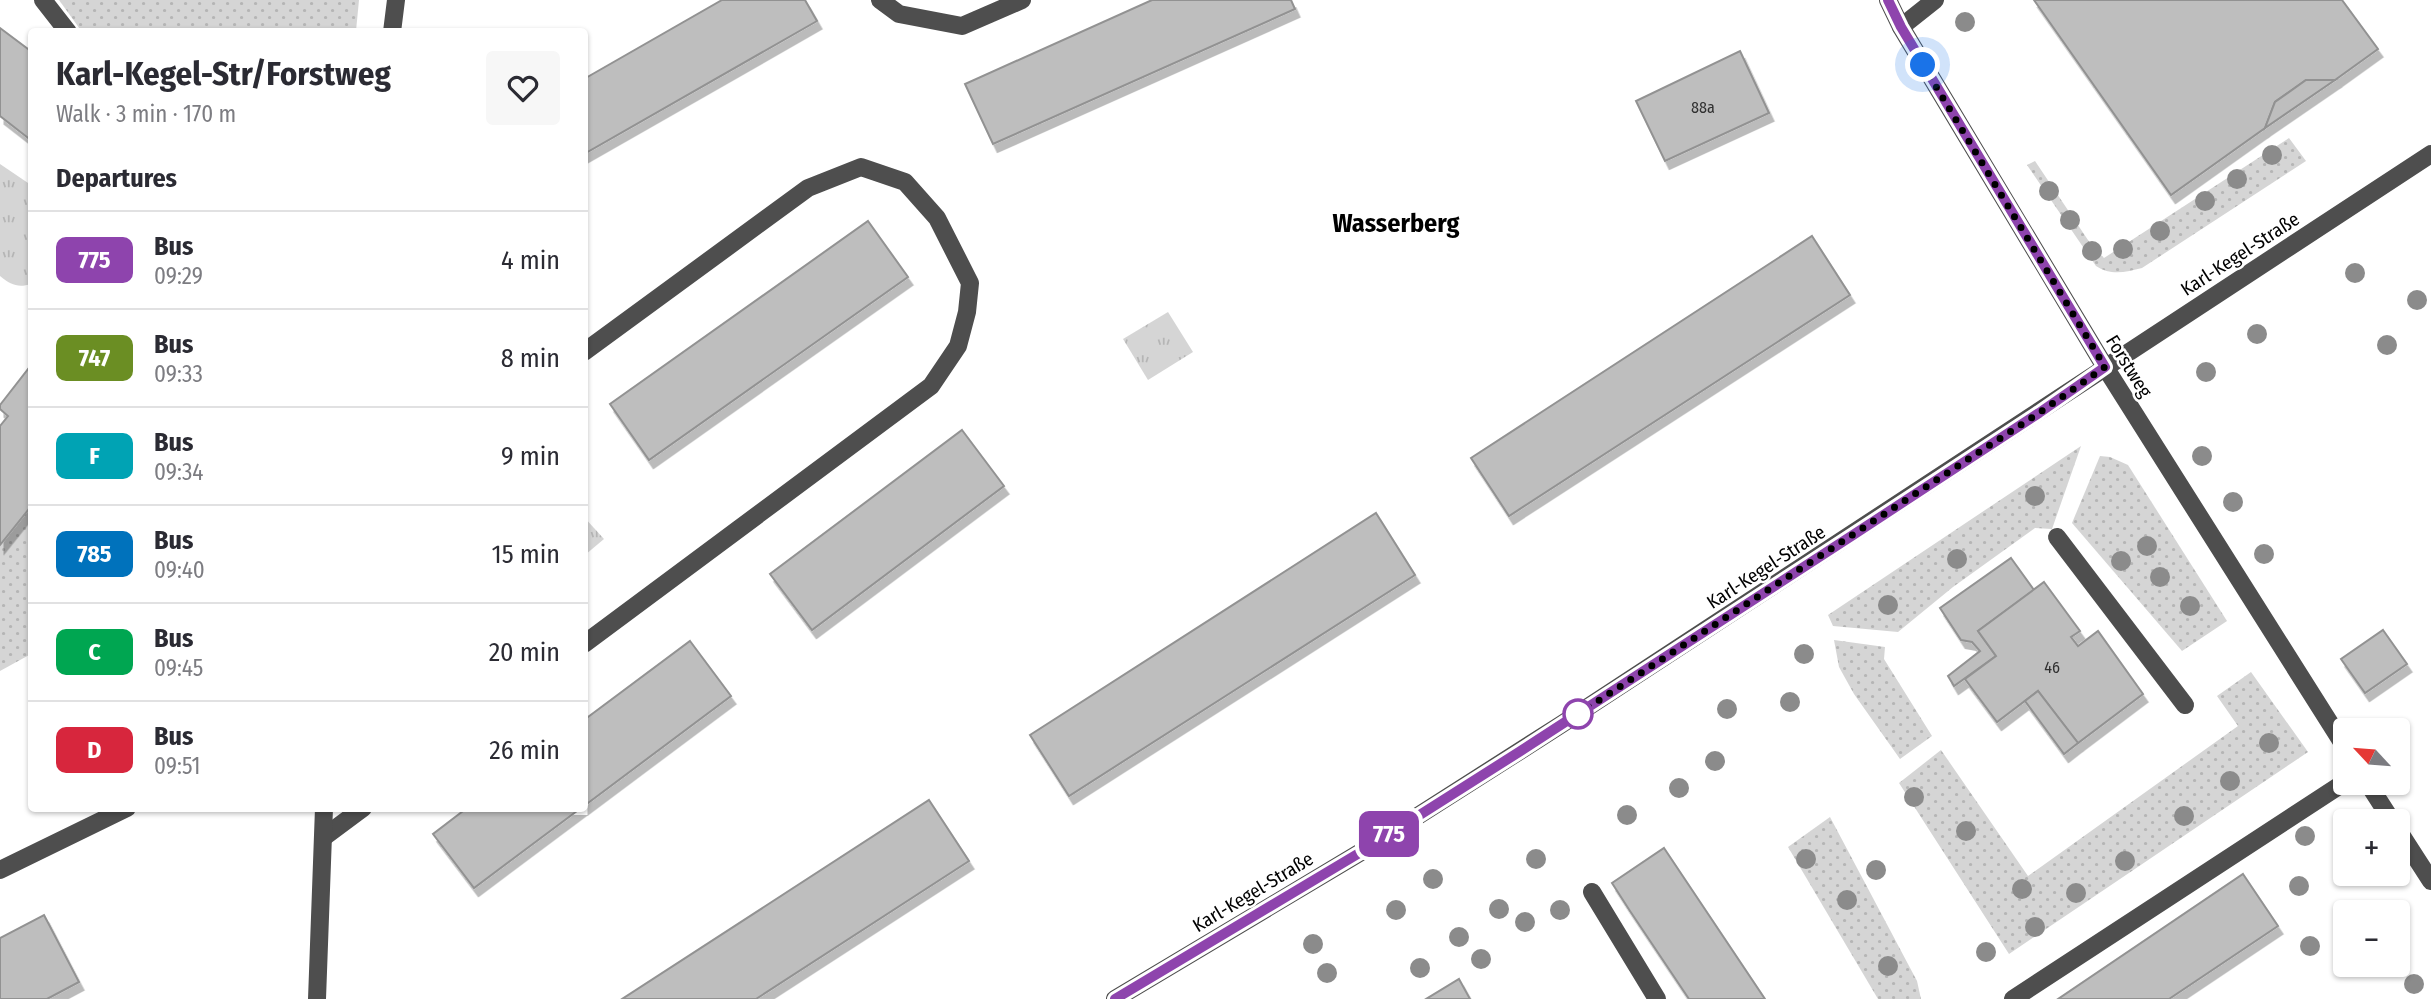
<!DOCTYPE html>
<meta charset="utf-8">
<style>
:root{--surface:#fff;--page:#f7f7f7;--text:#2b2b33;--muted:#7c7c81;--line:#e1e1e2}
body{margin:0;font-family:"Fira Sans Condensed",sans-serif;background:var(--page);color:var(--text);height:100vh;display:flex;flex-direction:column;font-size:26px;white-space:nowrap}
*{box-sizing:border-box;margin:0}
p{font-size:23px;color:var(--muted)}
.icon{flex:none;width:38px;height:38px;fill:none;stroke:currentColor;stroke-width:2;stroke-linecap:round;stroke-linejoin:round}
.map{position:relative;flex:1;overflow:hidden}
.sheet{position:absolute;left:28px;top:28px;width:560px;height:784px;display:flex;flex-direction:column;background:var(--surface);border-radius:7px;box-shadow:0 2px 5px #0004}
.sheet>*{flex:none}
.badge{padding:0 14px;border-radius:10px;font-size:24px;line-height:46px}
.needle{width:46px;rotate:296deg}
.controls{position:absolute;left:2333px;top:718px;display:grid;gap:14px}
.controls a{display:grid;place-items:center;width:77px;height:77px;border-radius:7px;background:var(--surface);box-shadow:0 2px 5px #0004;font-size:35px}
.you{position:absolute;width:35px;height:35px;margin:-18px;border:5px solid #fff;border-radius:50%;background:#1a73e8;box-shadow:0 0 0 10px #1a73e833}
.map>.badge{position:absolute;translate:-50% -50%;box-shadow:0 0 0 4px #fff}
h2{padding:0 28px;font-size:26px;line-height:63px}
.round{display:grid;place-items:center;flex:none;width:74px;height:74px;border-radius:7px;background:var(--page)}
.summary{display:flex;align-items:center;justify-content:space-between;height:119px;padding:0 28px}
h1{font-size:33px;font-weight:700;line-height:52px}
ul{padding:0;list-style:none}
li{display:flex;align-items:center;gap:21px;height:98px;padding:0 28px;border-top:2px solid var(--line)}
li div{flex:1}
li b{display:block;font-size:26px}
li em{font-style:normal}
li .badge{min-width:77px;font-weight:700;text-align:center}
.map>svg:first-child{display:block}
.grass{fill:url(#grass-dots)}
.park{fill:url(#park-tufts)}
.building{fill:#bebebe;stroke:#929292;stroke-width:2;filter:url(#shadow)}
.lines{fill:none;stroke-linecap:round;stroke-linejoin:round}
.minor{stroke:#4e4e4e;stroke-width:18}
.tree{fill:#8b8b8b}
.line-casing{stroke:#fff;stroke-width:16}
.line{stroke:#8e44ad;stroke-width:10}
.walk{stroke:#000;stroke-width:7;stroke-dasharray:0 12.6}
.stop-dot{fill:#fff;stroke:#8e44ad;stroke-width:3.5}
.labels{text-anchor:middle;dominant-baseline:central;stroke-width:5;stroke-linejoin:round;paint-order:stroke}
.number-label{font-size:16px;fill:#303030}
.street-label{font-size:19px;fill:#000;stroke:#fff}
.district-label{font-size:26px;font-weight:bold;fill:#000;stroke:#fff}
</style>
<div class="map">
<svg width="2431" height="999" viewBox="0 0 2431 999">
<defs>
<pattern id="grass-dots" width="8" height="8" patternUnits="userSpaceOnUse" patternTransform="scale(1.75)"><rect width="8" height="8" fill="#d5d5d5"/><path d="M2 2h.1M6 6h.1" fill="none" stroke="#b5b5b5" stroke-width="1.8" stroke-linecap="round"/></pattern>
<pattern id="park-tufts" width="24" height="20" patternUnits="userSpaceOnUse" patternTransform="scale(1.75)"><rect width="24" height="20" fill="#d5d5d5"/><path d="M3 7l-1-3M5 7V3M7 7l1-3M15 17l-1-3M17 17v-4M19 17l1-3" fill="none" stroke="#b5b5b5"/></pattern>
<filter id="shadow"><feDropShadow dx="4.5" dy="8" stdDeviation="0" flood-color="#0004"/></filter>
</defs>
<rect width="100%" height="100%" fill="#fff"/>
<g class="grass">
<polygon points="59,0 359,0 356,31 82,32"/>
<path d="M2289,138L2306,161L2142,268C2126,272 2111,276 2096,266L2027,165L2035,161L2092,246L2104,258Z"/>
<polygon points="2081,446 2052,529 2035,528 1953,587 1898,632 1833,626 1828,615"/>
<polygon points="2100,456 2110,457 2128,465 2227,621 2182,651 2072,523"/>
<polygon points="31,505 31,654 0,671 0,545"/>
<polygon points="1834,640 1885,647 1884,659 1932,736 1900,759 1854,694 1839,667"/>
<polygon points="2251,672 2308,752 2009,954 1899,783 1941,750 2028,876 2238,726 2217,696"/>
<polygon points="1830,817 1917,981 1921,999 1878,999 1788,847"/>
</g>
<g class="park">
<path d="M0,164L31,185V284C18,288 11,285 0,276Z"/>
<polygon points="1168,312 1193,352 1148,380 1123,339"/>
<polygon points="584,517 604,539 585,555 584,555"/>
</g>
<g class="building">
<polygon points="722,0 805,0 817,21 584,154 584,79"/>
<polygon points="1152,0 1291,0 1295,9 993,144 965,84"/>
<polygon points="2034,0 2342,0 2378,49 2335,80 2306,80 2275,102 2265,128 2171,195"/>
<polygon points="0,28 32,52 32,141 0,116"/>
<polygon points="1740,51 1769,113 1665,161 1636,101"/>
<polygon points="2306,80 2335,80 2265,128 2275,102"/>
<polygon points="868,221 908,277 649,460 610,404"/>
<polygon points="1812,236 1850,295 1509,516 1471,458"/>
<polygon points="32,364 32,505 0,545 0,426 8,416 0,409 0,405"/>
<polygon points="962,430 1004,486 812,630 770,574"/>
<polygon points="1376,513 1415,575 1069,796 1030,735"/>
<polygon points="2011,558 2034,590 1978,631 1996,656 1954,686 1948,676 1980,651 1972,642 1961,640 1940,608"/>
<polygon points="2044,582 2080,631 2071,637 2078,646 2098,631 2143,694 2078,743 2038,691 1997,722 1965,679 1996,656 1978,631"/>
<polygon points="2383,630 2407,664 2365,693 2341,659"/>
<polygon points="690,641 731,696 584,806 584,720"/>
<polygon points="2038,691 2078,743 2064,754 2025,701"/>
<polygon points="929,800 969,861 756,999 622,999"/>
<polygon points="581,808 474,888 433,834 467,808"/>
<polygon points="1664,848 1765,999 1689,999 1630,911 1612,883"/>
<polygon points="2243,874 2278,926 2169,999 2058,999"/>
<polygon points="44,915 79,982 47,999 0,999 0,938"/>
<polygon points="1459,979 1470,999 1426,999"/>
</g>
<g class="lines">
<g class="minor">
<polyline points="43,0 68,32"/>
<polyline points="880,0 899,14 962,26 1022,0"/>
<polyline points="1888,0 1901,27 2105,367 2345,747"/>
<polyline points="1901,27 1935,0"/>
<polyline points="392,32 396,0"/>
<polyline points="584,352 808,188 861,167 905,182 937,218 970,283 967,312 958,346 931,386 584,644"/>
<polyline points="2057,537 2185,705"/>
<polyline points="2367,782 2392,821"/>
<polyline points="2398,830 2431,881"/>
<polyline points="324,837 363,808"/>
<polyline points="0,870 127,808"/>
<polyline points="1592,892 1657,999"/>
<polyline points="317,999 324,808"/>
<polyline points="1115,999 1366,849 1562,724 2431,154"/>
<polyline points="2013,999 2345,782"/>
</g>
</g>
<g class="tree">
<circle cx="1965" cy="22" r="10"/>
<circle cx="2272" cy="155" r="10"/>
<circle cx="2237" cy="179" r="10"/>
<circle cx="2049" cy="191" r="10"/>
<circle cx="2205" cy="201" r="10"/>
<circle cx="2070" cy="220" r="10"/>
<circle cx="2160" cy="231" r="10"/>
<circle cx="2123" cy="249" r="10"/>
<circle cx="2092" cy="251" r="10"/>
<circle cx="2355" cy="273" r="10"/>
<circle cx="2417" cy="300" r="10"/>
<circle cx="2257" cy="334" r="10"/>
<circle cx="2387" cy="345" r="10"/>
<circle cx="2206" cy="372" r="10"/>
<circle cx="2202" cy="456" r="10"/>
<circle cx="2035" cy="496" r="10"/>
<circle cx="2233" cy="502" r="10"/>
<circle cx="2147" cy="546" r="10"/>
<circle cx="2264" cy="554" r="10"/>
<circle cx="1957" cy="559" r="10"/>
<circle cx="2121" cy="561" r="10"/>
<circle cx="2160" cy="577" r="10"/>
<circle cx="1888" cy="605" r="10"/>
<circle cx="2190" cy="606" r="10"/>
<circle cx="1804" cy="654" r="10"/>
<circle cx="1790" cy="702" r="10"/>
<circle cx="1727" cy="709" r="10"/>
<circle cx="2269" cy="743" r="10"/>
<circle cx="1715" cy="761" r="10"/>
<circle cx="2230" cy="781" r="10"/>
<circle cx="1679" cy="788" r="10"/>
<circle cx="1914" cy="797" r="10"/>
<circle cx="1627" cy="815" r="10"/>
<circle cx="2184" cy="816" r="10"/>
<circle cx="1966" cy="831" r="10"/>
<circle cx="2305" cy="836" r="10"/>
<circle cx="1536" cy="859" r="10"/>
<circle cx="1806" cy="859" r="10"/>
<circle cx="2125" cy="861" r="10"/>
<circle cx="1876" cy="870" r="10"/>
<circle cx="1433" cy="879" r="10"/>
<circle cx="2299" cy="886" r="10"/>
<circle cx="2022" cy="889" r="10"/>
<circle cx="2076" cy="893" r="10"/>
<circle cx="1847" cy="900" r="10"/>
<circle cx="1499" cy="909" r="10"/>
<circle cx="1396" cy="910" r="10"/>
<circle cx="1560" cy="910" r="10"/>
<circle cx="1525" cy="922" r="10"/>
<circle cx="2035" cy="927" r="10"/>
<circle cx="1459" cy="937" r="10"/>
<circle cx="1313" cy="944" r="10"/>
<circle cx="2310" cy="946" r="10"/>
<circle cx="1986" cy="952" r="10"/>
<circle cx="1481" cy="959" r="10"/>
<circle cx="1888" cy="966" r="10"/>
<circle cx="1420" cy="968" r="10"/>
<circle cx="1327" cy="973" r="10"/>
<circle cx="2414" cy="984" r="10"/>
</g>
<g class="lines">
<g class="line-casing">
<polyline id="line" points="1115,999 1366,849 1519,752 1853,535 2039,413 2105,367 1901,27 1888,0"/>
</g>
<use href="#line" class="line"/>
<polyline class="walk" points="1578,714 2039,413 2105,367 1923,65"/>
</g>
<circle class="stop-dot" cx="1578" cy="714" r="14"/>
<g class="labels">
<g class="number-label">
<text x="1703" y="107">88a</text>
<text x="2052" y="667">46</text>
</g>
<g class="street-label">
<text transform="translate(2240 254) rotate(-33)">Karl-Kegel-Straße</text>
<text transform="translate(2129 366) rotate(58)">Forstweg</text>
<text transform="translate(1766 567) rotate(-33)">Karl-Kegel-Straße</text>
<text transform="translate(1253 892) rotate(-31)">Karl-Kegel-Straße</text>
</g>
<g class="district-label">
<text x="1396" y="223">Wasserberg</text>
</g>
</g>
</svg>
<div class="controls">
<a><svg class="needle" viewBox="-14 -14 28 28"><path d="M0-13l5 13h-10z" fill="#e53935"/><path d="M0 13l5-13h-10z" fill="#7c7c81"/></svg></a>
<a>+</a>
<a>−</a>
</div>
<div class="you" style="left:1923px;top:65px"></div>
<b class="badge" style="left:1389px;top:834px;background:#8e44ad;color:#fff">775</b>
<section class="sheet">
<div class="summary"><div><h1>Karl-Kegel-Str/Forstweg</h1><p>Walk · 3 min · 170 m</p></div><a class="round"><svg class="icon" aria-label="heart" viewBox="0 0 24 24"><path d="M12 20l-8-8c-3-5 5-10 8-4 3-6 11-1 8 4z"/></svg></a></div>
<h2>Departures</h2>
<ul>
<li><span class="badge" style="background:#8e44ad;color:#fff">775</span><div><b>Bus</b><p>09:29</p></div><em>4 min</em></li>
<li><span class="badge" style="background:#6b8e23;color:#fff">747</span><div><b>Bus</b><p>09:33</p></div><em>8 min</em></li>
<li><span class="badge" style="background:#00a3b4;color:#fff">F</span><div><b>Bus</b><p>09:34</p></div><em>9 min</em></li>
<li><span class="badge" style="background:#0072bc;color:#fff">785</span><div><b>Bus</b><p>09:40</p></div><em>15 min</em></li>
<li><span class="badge" style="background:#00a651;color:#fff">C</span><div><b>Bus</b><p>09:45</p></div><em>20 min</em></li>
<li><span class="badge" style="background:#d7263d;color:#fff">D</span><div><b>Bus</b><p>09:51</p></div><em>26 min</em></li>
</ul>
</section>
</div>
